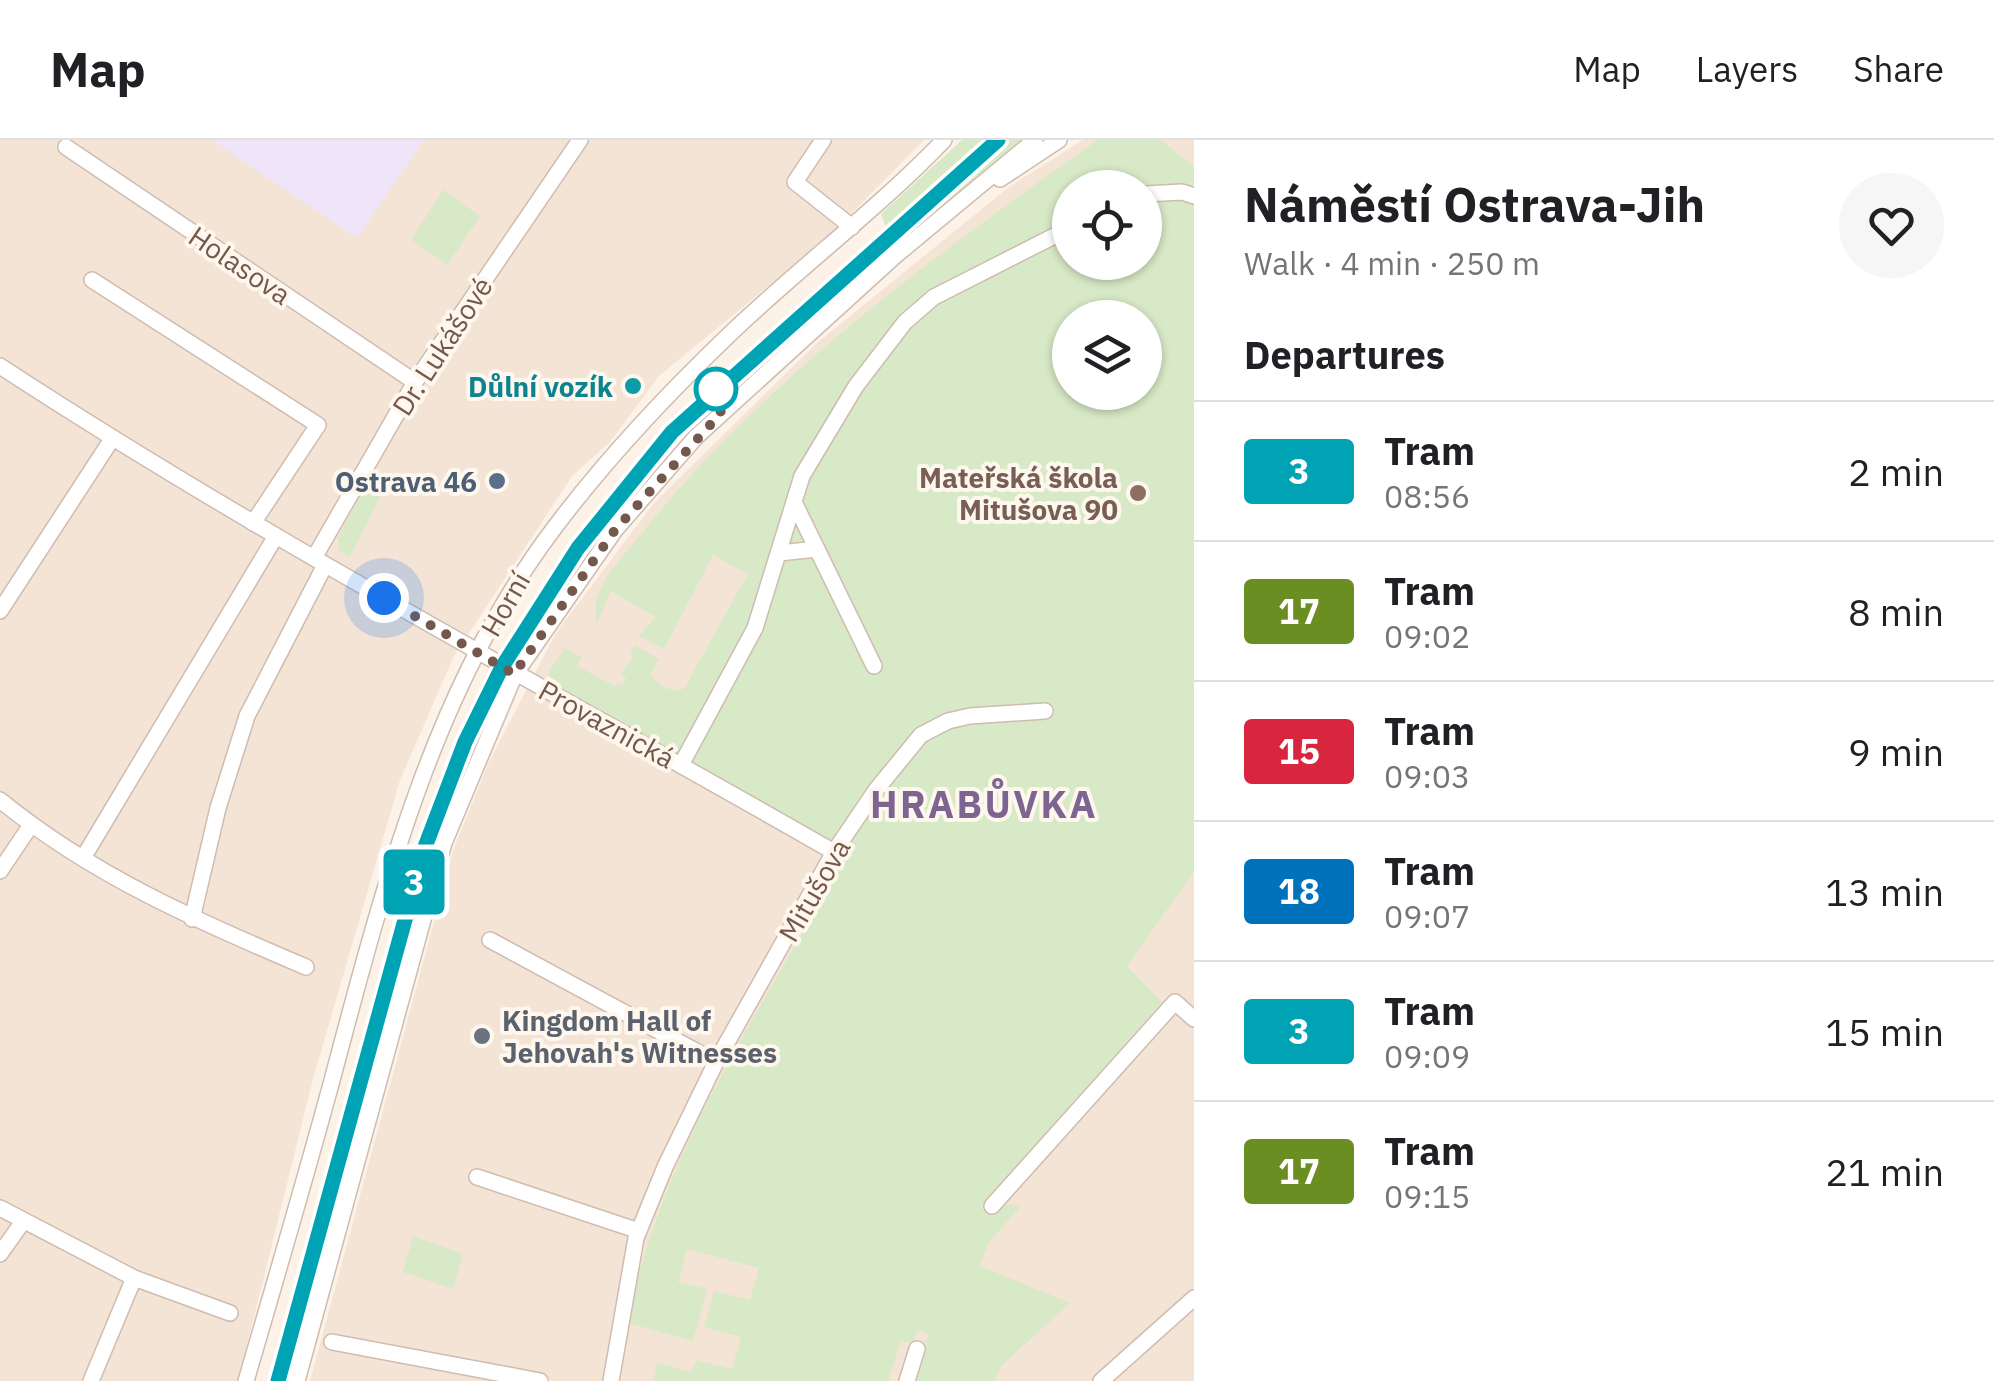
<!DOCTYPE html>
<meta charset="utf-8">
<style>
:root{--surface:#fff;--page:#f6f6f6;--text:#202124;--muted:#757577;--line:#e0e0e0}
body{margin:0;font-family:"IBM Plex Sans",sans-serif;background:var(--page);color:var(--text);height:100vh;display:flex;flex-direction:column;font-size:38px;white-space:nowrap}
*{box-sizing:border-box;margin:0}
p{font-size:32px;color:var(--muted)}
.icon{flex:none;width:55px;height:55px;fill:none;stroke:currentColor;stroke-width:2;stroke-linecap:round;stroke-linejoin:round}
.map{position:relative;flex:1;overflow:hidden}
.sheet{display:flex;flex-direction:column;background:var(--surface);width:800px}
.sheet>*{flex:none}
.badge{padding:0 20px;border-radius:8px;font-size:35px;line-height:65px}
.controls{position:absolute;left:1052px;top:30px;display:grid;gap:20px}
.controls a{display:grid;place-items:center;width:110px;height:110px;border-radius:50%;background:var(--surface);box-shadow:0 2px 8px #0004;font-size:50px}
.you{position:absolute;width:50px;height:50px;margin:-25px;border:8px solid #fff;border-radius:50%;background:#1a73e8;box-shadow:0 0 0 15px #1a73e833}
.map>.badge{position:absolute;translate:-50% -50%;box-shadow:0 0 0 5px #fff}
h2{padding:0 50px;font-size:38px;line-height:90px}
.round{display:grid;place-items:center;flex:none;width:105px;height:105px;border-radius:52px;background:var(--page)}
.head{display:flex;align-items:center;justify-content:space-between;height:170px;padding:0 50px}
h1{font-size:48px;font-weight:700;line-height:75px}
ul{padding:0;list-style:none}
li{display:flex;align-items:center;gap:30px;height:140px;padding:0 50px;border-top:2px solid var(--line)}
li div{flex:1}
li b{display:block;font-size:38px}
li em{font-style:normal}
li .badge{min-width:110px;font-weight:700;text-align:center}
header{display:flex;align-items:center;gap:60px;box-sizing:border-box;height:140px;padding:0 50px;background:var(--surface);border-bottom:2px solid var(--line)}
header strong{font-size:48px}
nav{display:flex;gap:55px;margin-inline-start:auto;font-size:35px}
main{display:flex;flex:1;min-height:0}
.map>svg:first-child{display:block}
.residential{fill:#f3e4d6;fill-rule:evenodd}
.education{fill:#efe4f8}
.green{fill:#d7e9c6;fill-rule:evenodd}
.lines{fill:none;stroke-linecap:round;stroke-linejoin:round}
.minor-casing{stroke:#cfbcb0;stroke-width:18}
.minor{stroke:#fff;stroke-width:15}
.tram{stroke:#b5a6c6;stroke-width:2.5}
.line-casing{stroke:#fff;stroke-width:22}
.line{stroke:#00a3b4;stroke-width:15}
.walk{stroke:#75584c;stroke-width:10;stroke-dasharray:0 18}
.culture-dot{fill:#0f9aa8;stroke:#fef7ee;stroke-width:4}
.stop-dot{fill:#fff;stroke:#00a3b4;stroke-width:5}
.service-dot{fill:#5c6f8a;stroke:#fef7ee;stroke-width:4}
.education-dot{fill:#8d6e63;stroke:#fef7ee;stroke-width:4}
.worship-dot{fill:#6b7280;stroke:#fef7ee;stroke-width:4}
.labels{text-anchor:middle;dominant-baseline:central;stroke-width:8;stroke-linejoin:round;paint-order:stroke}
.street-label{font-size:28px;fill:#75584c;stroke:#fef7ee}
.culture-label{font-size:28px;font-weight:bold;fill:#0d838f;stroke:#fef7ee;text-anchor:end}
.education-label{font-size:28px;font-weight:bold;fill:#785e54;stroke:#fef7ee;text-anchor:end}
.service-label{font-size:28px;font-weight:bold;fill:#4e5e75;stroke:#fef7ee;text-anchor:end}
.worship-label{font-size:28px;font-weight:bold;fill:#5b616d;stroke:#fef7ee;text-anchor:start}
.district-label{font-size:38px;font-weight:bold;letter-spacing:2.5px;fill:#7e6491;stroke:#fef7ee}
</style>
<header>
<strong>Map</strong>
<nav><a>Map</a><a>Layers</a><a>Share</a></nav>
</header>
<main>
<div class="map">
<svg width="1194" height="1241" viewBox="0 0 1194 1241">
<rect width="100%" height="100%" fill="#fcf2e7"/>
<g class="residential">
<polygon points="0,0 924,0 829,96 659,236 609,303 572,336 454,516 400,640 313,939 238,1241 0,1241"/>
<path d="M1083,0H1194V1241H310L454,708L489,622L556,493L654,363L817,203L1009,47ZM1070,48H1145V122H1070ZM1070,178H1145V252H1070Z"/>
</g>
<polygon class="education" points="212,0 424,0 357,98"/>
<g class="green">
<polygon points="962,0 1031,0 982,34 758,227 752,221 889,95 881,74"/>
<path d="M1098,0H1161L1194,27V732L1127,826L1162,862L981,1066L989,1074L999,1064L1021,1066L988,1103L980,1126L1070,1163L1001,1226L995,1241H914L929,1194L918,1190L912,1203L901,1201L888,1241H653L657,1223L692,1232L696,1220L732,1229L741,1197L704,1187L714,1151L750,1160L759,1128L687,1109L678,1142L707,1149L693,1201L628,1183C658,1021 758,873 834,738L829,735L842,711L553,549L555,544L548,533L565,508L581,517L577,526L618,548L616,542L622,545L626,538L620,535L634,516L630,512L634,505L659,519L650,535L665,548L679,551L685,547L748,434L713,415L664,509L639,496L656,477L611,451L596,485C597,475 594,465 598,455C606,431 632,407 647,387C772,233 937,114 1098,0ZM1070,48H1145V122H1070ZM1070,178H1145V252H1070Z"/>
<polygon points="443,50 480,76 447,125 411,100"/>
<polygon points="377,343 383,351 350,417 339,411 338,398 365,346"/>
<polygon points="413,1096 463,1114 453,1149 403,1132"/>
</g>
<g class="lines">
<g class="minor-casing">
<g id="minor">
<polyline points="823,0 795,42 852,87"/>
<polyline points="66,7 415,242"/>
<polyline points="1000,39 1059,0"/>
<polyline points="1145,54 1182,52 1194,56"/>
<polyline points="92,140 318,285 253,383"/>
<path d="M0,226C269,402 555,552 834,712"/>
<polyline points="794,362 874,526"/>
<polyline points="779,413 817,409"/>
<polyline points="314,418 415,242 580,0"/>
<polyline points="0,471 112,299"/>
<polyline points="681,625 755,488 802,336 856,246 905,182 934,157 1070,88"/>
<path d="M0,660C92,735 197,781 306,827"/>
<polyline points="83,718 276,396"/>
<polyline points="0,731 31,685"/>
<polyline points="192,779 218,668 247,576 325,425"/>
<polyline points="490,800 716,922"/>
<polyline points="477,1037 639,1091"/>
<polyline points="992,1066 1175,862 1194,879"/>
<polyline points="0,1068 134,1138 230,1173"/>
<polyline points="0,1114 22,1083"/>
<polyline points="332,1202 540,1241"/>
<polyline points="91,1241 134,1138"/>
<path d="M246,1241C275,1142 304,1043 331,944C382,753 433,547 555,387C607,318 669,252 732,192C801,126 878,69 944,0"/>
<polyline points="297,1241 444,703 515,534 615,390 696,297 895,116 1035,0"/>
<polyline points="611,1241 636,1098 665,1027 716,922 834,712 876,650 921,595 948,581 970,576 1045,571"/>
<polyline points="907,1241 917,1209"/>
<polyline points="1101,1241 1194,1158"/>
</g>
</g>
<use href="#minor" class="minor"/>
<polyline class="tram" points="278,1241 434,677 502,527 578,408 672,292 998,0"/>
</g>
<g class="lines">
<g class="line-casing">
<polyline id="line" points="278,1241 425,707 465,602 502,527 578,408 672,292 998,0"/>
</g>
<use href="#line" class="line"/>
<polyline class="walk" points="384,458 514,534 615,390 721,273 716,249"/>
</g>
<circle class="culture-dot" cx="633" cy="246" r="10"/>
<circle class="stop-dot" cx="716" cy="249" r="20"/>
<circle class="service-dot" cx="497" cy="341" r="10"/>
<circle class="education-dot" cx="1138" cy="353" r="10"/>
<circle class="worship-dot" cx="482" cy="896" r="10"/>
<g class="labels">
<g class="street-label">
<text transform="translate(240 125) rotate(34)">Holasova</text>
<text transform="translate(442 206) rotate(-57)">Dr. Lukášové</text>
<text transform="translate(505 464) rotate(-60)">Horní</text>
<text transform="translate(607 584) rotate(29)">Provaznická</text>
<text transform="translate(814 750) rotate(-60)">Mitušova</text>
</g>
<g class="culture-label">
<text x="613" y="246">Důlní vozík</text>
</g>
<g class="education-label">
<text x="1118" y="337">Mateřská škola<tspan x="1118" dy="32">Mitušova 90</tspan></text>
</g>
<g class="service-label">
<text x="477" y="341">Ostrava 46</text>
</g>
<g class="worship-label">
<text x="502" y="880">Kingdom Hall of<tspan x="502" dy="32">Jehovah's Witnesses</tspan></text>
</g>
<g class="district-label">
<text x="984" y="663">HRABŮVKA</text>
</g>
</g>
</svg>
<div class="controls">
<a><svg class="icon" aria-label="locate" viewBox="0 0 24 24"><circle cx="12" cy="12" r="6"/><path d="M12 2v4M12 18v4M2 12h4M18 12h4"/></svg></a>
<a><svg class="icon" aria-label="layers" viewBox="0 0 24 24"><path d="M12 4l9 5-9 5-9-5zM3 14l9 5 9-5"/></svg></a>
</div>
<div class="you" style="left:384px;top:458px"></div>
<b class="badge" style="left:414px;top:742px;background:#00a3b4;color:#fff">3</b>
</div>
<section class="sheet">
<div class="head"><div><h1>Náměstí Ostrava-Jih</h1><p>Walk · 4 min · 250 m</p></div><a class="round"><svg class="icon" aria-label="heart" viewBox="0 0 24 24"><path d="M12 20l-8-8c-3-5 5-10 8-4 3-6 11-1 8 4z"/></svg></a></div>
<h2>Departures</h2>
<ul>
<li><span class="badge" style="background:#00a3b4;color:#fff">3</span><div><b>Tram</b><p>08:56</p></div><em>2 min</em></li>
<li><span class="badge" style="background:#6b8e23;color:#fff">17</span><div><b>Tram</b><p>09:02</p></div><em>8 min</em></li>
<li><span class="badge" style="background:#d7263d;color:#fff">15</span><div><b>Tram</b><p>09:03</p></div><em>9 min</em></li>
<li><span class="badge" style="background:#0072bc;color:#fff">18</span><div><b>Tram</b><p>09:07</p></div><em>13 min</em></li>
<li><span class="badge" style="background:#00a3b4;color:#fff">3</span><div><b>Tram</b><p>09:09</p></div><em>15 min</em></li>
<li><span class="badge" style="background:#6b8e23;color:#fff">17</span><div><b>Tram</b><p>09:15</p></div><em>21 min</em></li>
</ul>
</section>
</main>
